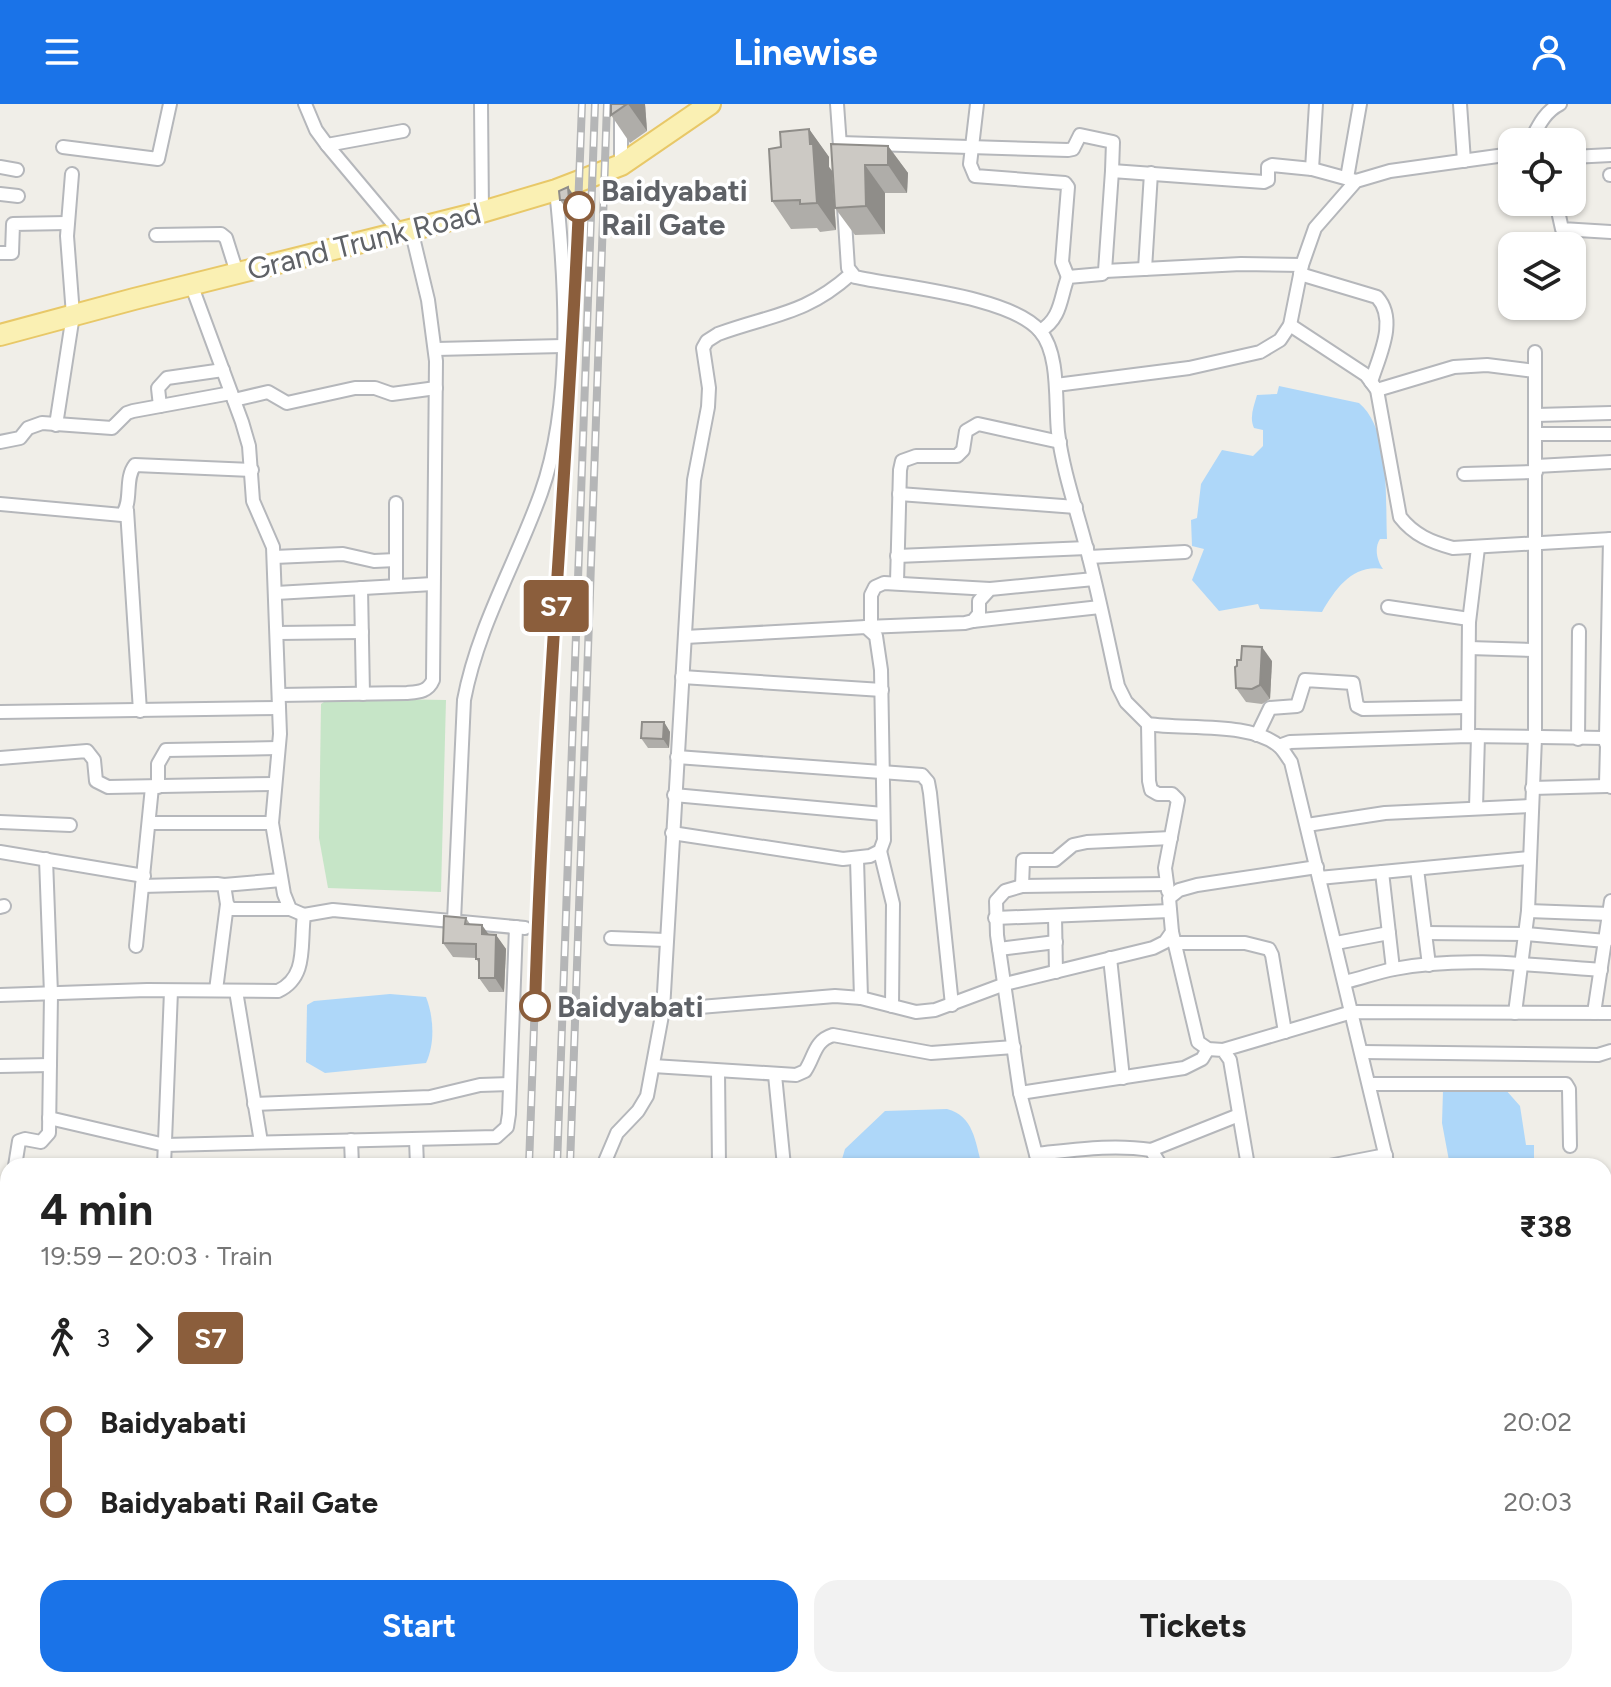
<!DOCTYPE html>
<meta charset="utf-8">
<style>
:root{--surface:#fff;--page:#f2f2f2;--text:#222;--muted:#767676;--accent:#1a73e8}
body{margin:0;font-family:Figtree,sans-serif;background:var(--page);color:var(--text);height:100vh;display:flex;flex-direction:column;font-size:30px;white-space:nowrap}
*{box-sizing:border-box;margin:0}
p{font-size:26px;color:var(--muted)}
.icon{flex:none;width:44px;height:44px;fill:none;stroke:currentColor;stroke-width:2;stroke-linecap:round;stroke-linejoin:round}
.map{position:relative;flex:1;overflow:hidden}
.sheet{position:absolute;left:0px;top:1054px;width:1612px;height:530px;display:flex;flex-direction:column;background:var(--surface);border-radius:24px 24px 0 0;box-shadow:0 2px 6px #0004}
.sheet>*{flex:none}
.badge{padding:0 16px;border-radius:6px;font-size:28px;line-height:52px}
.buttons{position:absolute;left:1498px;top:24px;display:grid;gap:16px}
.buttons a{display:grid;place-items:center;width:88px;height:88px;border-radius:16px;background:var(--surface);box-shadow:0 2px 6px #0004;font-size:40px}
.map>.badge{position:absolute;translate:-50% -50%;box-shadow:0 0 0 4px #fff}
.legs{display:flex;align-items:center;gap:12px;height:88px;padding:0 40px;font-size:26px}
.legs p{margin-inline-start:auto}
.headline{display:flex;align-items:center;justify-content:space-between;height:136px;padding:0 40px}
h1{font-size:44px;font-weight:700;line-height:60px}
.cta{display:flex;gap:16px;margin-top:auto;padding:16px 40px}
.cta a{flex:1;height:92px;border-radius:24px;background:var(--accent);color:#fff;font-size:32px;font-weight:700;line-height:92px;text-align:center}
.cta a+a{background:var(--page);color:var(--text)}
ul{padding:0 40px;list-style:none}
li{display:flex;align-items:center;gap:28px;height:80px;font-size:30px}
li i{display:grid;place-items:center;width:12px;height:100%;margin:0 10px;background:currentColor}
li i::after{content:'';width:20px;height:20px;margin:-10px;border:6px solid;border-radius:50%;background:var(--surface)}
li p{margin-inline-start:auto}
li:first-child i{background:linear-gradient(#0000 50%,currentColor 0)}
li:last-child i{background:linear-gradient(currentColor 50%,#0000 0)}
header{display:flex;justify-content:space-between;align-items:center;height:104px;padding:0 40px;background:var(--accent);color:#fff;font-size:36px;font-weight:700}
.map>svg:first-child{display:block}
.green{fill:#c6e5c7}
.water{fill:#aed7f9}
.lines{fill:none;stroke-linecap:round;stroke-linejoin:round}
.street-casing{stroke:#b5b7bb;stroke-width:16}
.primary-casing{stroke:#e8c868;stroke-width:24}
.street{stroke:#fff;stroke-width:12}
.primary{stroke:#faf0b3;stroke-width:20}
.rail-casing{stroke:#b5b6b7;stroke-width:8}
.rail{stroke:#fff;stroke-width:5;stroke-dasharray:15;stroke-linecap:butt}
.wall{fill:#afada9}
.shaded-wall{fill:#8f8d89}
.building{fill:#ccc9c4;stroke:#8f8d89;stroke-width:2}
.line-1-casing{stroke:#fff;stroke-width:18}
.line-1{stroke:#8b5e3c;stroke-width:12}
.stop-1-dot{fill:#fff;stroke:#8b5e3c;stroke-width:4}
.labels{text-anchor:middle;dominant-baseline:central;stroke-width:7;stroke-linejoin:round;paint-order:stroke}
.stop-label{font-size:30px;font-weight:bold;fill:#5f6267;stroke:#fff;text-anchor:start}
.street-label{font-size:30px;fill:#5f6267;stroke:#fff}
</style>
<header><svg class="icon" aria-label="menu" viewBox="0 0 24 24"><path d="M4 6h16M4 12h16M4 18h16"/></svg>Linewise<svg class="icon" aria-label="person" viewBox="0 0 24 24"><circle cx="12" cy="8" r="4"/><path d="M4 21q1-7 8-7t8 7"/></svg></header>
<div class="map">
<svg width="1611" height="1583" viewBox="0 0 1611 1583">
<rect width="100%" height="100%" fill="#f0eee8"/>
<g class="green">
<polygon points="330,594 446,596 441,788 328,784 319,734 321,600"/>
<polygon points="0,1459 8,1459 8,1576 469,1576 469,1583 0,1583"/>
<polygon points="1118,1576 1256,1576 1257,1583 1119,1583"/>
</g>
<g class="water">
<path d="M1279,282L1359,299C1391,326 1385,395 1387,435H1380C1374,444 1377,457 1383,465C1353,460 1336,484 1322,508L1260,505L1258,500L1219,507L1192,476L1204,445L1192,442L1191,416L1197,414L1201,380L1222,346L1253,352L1263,342V326L1254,324C1249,313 1254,302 1257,291L1277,290Z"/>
<path d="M390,890L426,893C434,914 435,939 426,959L325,969L306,958L307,901L314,897Z"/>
<polygon points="1466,983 1505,985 1520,1002 1526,1041 1534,1041 1534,1062 1450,1062 1442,1019 1443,987 1465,987"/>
<path d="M947,1005C974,1012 975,1038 982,1062H840L845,1045L885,1007Z"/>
</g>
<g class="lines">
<g class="street-casing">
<g id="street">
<polyline points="305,0 316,26 327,41 400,128"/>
<polyline points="481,0 482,108"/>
<polyline points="621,0 621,61"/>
<polyline points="837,0 841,56"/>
<polyline points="977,0 970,60 975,72 1065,79 1068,83 1062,158 1068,173"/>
<polyline points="1460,0 1464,57"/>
<path d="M1530,38C1538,23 1544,8 1560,0"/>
<polyline points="840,39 1068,46 1073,45 1080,31 1113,38 1112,67"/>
<polyline points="327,41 403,27"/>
<polyline points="63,43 158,55 170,0"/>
<polyline points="1572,53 1611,51"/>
<polyline points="0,63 17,66"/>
<polyline points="1312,65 1316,0"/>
<polyline points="1610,71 1611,71"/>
<polyline points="1347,74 1360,0"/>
<polyline points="0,90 18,92"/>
<polyline points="1556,98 1562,125 1611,128"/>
<path d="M844,102L848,164L855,173C901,183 1010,192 1040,227C1060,250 1055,299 1058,328C1063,368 1077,407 1087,446C1099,491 1108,537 1118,582L1126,598L1148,620C1184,626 1252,617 1280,643C1284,647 1288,654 1291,658L1388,1062"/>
<polyline points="156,131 221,130 226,134 237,169"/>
<polyline points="0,149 12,149 13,120 67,119"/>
<polyline points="1145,165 1151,69"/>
<polyline points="1105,167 1241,160 1302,161"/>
<path d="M1300,170L1377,193C1398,216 1379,252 1371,278"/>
<polyline points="191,180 242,318 249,342 253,397 273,443 280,630 272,719 284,790 290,805 304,811"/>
<path d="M1290,221L1366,271L1377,286L1400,413C1414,431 1431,438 1453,444L1611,435"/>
<path d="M1040,227C1062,214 1060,193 1068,173L1102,170L1105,167L1112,67L1264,78L1268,76V63L1272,61L1312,65L1356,77"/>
<polyline points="436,245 563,242"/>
<polyline points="1056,281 1189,264 1260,248 1280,236 1290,221 1302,161 1315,124 1356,77 1390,67 1512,50"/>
<polyline points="1377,286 1454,263 1487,261 1535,267"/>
<polyline points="234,296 268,288 287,299 355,284 375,284 392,290 436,284"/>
<polyline points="160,302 158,284 167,274 223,266"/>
<polyline points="1536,311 1611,309"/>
<polyline points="56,321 73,211 67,132 72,70"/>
<polyline points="1536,330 1611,330"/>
<polyline points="0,338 20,334 28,324 42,319 112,324 127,309 133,307 231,289"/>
<polyline points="1536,362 1611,358"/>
<polyline points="1464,370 1536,368"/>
<polyline points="899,390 1076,403"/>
<polyline points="396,399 396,482"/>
<path d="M0,400L122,411C133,397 124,375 135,361L252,366"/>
<polyline points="127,406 140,607"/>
<polyline points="897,452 1087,444"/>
<polyline points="274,453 343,450 374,457 396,456"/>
<polyline points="1089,453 1185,448"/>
<polyline points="897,478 900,366 902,357 916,352 957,352 963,346 966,327 978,320 1060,338"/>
<polyline points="361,484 363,590"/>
<polyline points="276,489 433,480"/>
<polyline points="1388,503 1469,515 1468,632"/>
<polyline points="973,517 1100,503"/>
<polyline points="1469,518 1478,444"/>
<polyline points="871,522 871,491 875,483 884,479 990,485"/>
<polyline points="866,523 965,519 973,517 979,510 979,497 990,485 1094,475"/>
<polyline points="278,529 362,528"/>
<polyline points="1469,544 1535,546"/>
<polyline points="682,573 882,586"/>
<path d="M279,591L407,589C418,588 428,588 433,576L436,257L428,196L411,125"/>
<polyline points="0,608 279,604"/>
<polyline points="1148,620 1149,677 1151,686 1158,690 1172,690 1178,696 1165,764 1168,787"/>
<polyline points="1257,631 1270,604 1297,602 1305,576 1353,579 1357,602 1363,605 1468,603"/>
<polyline points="1604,634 1607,642 1606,679 1611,683"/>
<polyline points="1578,635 1579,527"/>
<polyline points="1279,642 1290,638 1468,632 1604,634 1606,632 1610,435"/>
<polyline points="677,653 922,671 928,678 930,689 952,901"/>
<polyline points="0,654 87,647 94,656 96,677 108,683 274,680"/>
<polyline points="158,683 158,660 166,646 278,644"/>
<polyline points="1532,684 1607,682"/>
<polyline points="674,691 883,710"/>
<polyline points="1476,704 1478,632"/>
<polyline points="0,718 70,721"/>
<polyline points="150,719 272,719"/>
<polyline points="1307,721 1385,709 1531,702"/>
<polyline points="672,729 843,755 870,752 880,747 884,736 881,566 876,532 866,523 685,533"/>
<polyline points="880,747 893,800 892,902"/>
<polyline points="0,748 144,772"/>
<polyline points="857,755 861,894"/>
<polyline points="1417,765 1429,861"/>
<polyline points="1382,768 1393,865"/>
<polyline points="1319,774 1528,754"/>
<polyline points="224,781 281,776"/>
<polyline points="142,782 217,780 224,781 227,800 231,805 290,805"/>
<polyline points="1022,782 1023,756 1055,756 1073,741 1087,738 1171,734"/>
<polyline points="0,803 4,802"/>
<polyline points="1528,807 1610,810"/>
<polyline points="1055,812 1056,868"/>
<polyline points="995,814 1170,807"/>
<path d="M454,817L464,596C478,522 516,459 541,389C573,299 566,180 556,86"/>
<polyline points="1172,828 1198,938 1208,945 1223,946 1230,956 1248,1062"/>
<polyline points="1425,829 1526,830 1606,837"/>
<polyline points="611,834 666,836"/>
<polyline points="1174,839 1245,839 1269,845 1272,851 1285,928"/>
<polyline points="1336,839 1389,829"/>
<polyline points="136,842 152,683"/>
<polyline points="999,845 1056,838"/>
<polyline points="1110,854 1123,974"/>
<path d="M1345,878C1362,874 1378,868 1394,865C1461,852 1534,861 1601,866"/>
<polyline points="216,886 227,800"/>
<polyline points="236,887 261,1038"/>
<path d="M0,891L147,886L278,887C308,873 300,841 304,811L333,806L525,824"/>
<polyline points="663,906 835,892 861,894 916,908 935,906 1005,880 1153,844 1165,838 1172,828 1169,794 1179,786 1197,781 1317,763"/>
<polyline points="1515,909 1528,807 1535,634 1535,248"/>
<polyline points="1594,909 1611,797"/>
<polyline points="1223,946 1352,908 1611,909"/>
<polyline points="1362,948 1598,951 1611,947"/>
<polyline points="0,962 50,961"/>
<path d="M653,962L796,971L805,967C815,952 814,937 833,931L931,949L1014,943"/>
<polyline points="718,967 719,1062"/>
<polyline points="775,971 784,1062"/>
<polyline points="1370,980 1566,980 1569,985 1570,1042"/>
<polyline points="1020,989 1184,964 1202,955 1208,945"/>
<polyline points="254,1000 430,993 480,981 510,980"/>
<polyline points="49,1014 165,1041 496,1033 507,1023 509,1010 516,823"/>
<polyline points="416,1035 417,1062"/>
<polyline points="351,1036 352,1062"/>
<polyline points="1151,1046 1239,1011"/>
<path d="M1036,1050C1075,1046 1112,1040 1151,1046L1161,1062"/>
<polyline points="15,1062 19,1037 25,1035 41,1038 49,1029 51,890 46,755"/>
<polyline points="164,1062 171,887"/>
<path d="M603,1062L617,1029L638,1007L647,992L663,906L694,376L708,303L709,284L703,244L707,237L718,230C773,210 805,211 851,170"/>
<polyline points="1039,1062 1020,989 997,831 996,797 1005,787 1022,782 1166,780"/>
<polyline points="1329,1062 1386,1051"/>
<polyline points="1604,1111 1611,1110"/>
<polyline points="0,1141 8,1141"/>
<polyline points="1604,1365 1611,1364"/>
<polyline points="1604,1391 1611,1423"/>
<polyline points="0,1428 8,1427"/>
<polyline points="1604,1464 1611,1463"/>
<polyline points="816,1576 817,1583"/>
<polyline points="993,1576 994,1583"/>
<polyline points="1113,1576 1114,1583"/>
<polyline points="496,1583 497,1576"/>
<polyline points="579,1583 579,1576"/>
</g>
</g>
<g class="primary-casing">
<polyline id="primary" points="0,231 134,195 482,108 556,86 621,61 710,0"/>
</g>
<use href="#street" class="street"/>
<use href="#primary" class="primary"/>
<g class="rail-casing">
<g id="rail">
<polyline points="529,1062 540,753 574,210 582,0"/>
<polyline points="557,1062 595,0"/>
<polyline points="570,1062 607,0"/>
<polyline points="516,1576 516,1583"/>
<polyline points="538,1583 538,1576"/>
<polyline points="552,1583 552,1576"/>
</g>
</g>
<use href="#rail" class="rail"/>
</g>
<g class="wall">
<polygon points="611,0 645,0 647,27 630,39 611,11"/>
<polygon points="809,25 829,53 829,63 832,67 836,126 820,128 817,124 791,125 772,97"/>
<polygon points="831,40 888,42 908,69 907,89 885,89 885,130 855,131 835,104"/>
<polygon points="575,93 575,105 567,106 560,96"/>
<polygon points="1272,557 1270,595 1262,600 1246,598 1236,584"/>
<polygon points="664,618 670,628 669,644 648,644 641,634"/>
<polygon points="466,814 470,820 489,830 496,831 506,845 504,888 489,888 479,874 479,860 476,854 453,853 443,839"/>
</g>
<g class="shaded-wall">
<polygon points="628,0 645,0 647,27"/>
<polygon points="809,25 829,53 829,63 832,67 836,126 817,99"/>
<polygon points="888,42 908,69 907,89 888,61"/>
<polygon points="865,61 885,89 885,130 866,102"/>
<polygon points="568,83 575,93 575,105 569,96"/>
<polygon points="1262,543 1272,557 1270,595 1260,581"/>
<polygon points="664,618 670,628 669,644 663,635"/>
<polygon points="482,821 492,835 482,830"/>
<polygon points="496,831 506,845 504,888 495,874"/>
</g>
<g class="building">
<polygon points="611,0 627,0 611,11"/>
<polygon points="809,25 810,40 813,40 817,99 800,100 800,96 772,97 769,45 781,43 780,28"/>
<polygon points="831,40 888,42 888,61 865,61 866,102 835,104"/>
<polygon points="568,83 569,96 560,96 559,87"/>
<polygon points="1242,542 1262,543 1260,581 1252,585 1236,584 1235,563 1237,562 1237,556 1241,556"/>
<polygon points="642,618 664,618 663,635 641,634"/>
<polygon points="444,812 466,814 465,820 482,821 482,830 496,831 495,874 479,874 479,855 476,855 476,840 443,839"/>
</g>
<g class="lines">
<g class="line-1-casing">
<path id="line-1" d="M535,902C543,635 567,370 579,103"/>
</g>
<use href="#line-1" class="line-1"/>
</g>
<g class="stop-1-dot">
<circle cx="579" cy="103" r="14"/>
<circle cx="535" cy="902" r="14"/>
</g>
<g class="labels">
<g class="stop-label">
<text x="601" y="86">Baidyabati<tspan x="601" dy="34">Rail Gate</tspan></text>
<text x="557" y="902">Baidyabati</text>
</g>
<g class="street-label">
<text transform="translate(364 137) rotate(-14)">Grand Trunk Road</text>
</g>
</g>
</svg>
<div class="buttons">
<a><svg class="icon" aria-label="locate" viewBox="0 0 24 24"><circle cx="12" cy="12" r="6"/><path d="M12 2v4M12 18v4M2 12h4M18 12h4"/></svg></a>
<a><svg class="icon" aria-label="layers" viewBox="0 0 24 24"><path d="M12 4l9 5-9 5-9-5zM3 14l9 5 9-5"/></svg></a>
</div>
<b class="badge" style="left:556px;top:502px;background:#8b5e3c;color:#fff">S7</b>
<section class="sheet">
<div class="headline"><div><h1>4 min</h1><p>19:59 – 20:03 · Train</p></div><b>₹38</b></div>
<div class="legs"><svg class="icon" aria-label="walk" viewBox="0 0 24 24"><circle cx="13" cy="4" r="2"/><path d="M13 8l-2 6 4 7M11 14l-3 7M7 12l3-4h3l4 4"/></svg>3<svg class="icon" aria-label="forward" viewBox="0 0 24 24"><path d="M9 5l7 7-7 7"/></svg><b class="badge" style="background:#8b5e3c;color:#fff">S7</b></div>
<ul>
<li><i style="color:#8b5e3c"></i><b>Baidyabati</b><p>20:02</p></li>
<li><i style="color:#8b5e3c"></i><b>Baidyabati Rail Gate</b><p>20:03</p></li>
</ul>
<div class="cta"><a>Start</a><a>Tickets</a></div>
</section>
</div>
